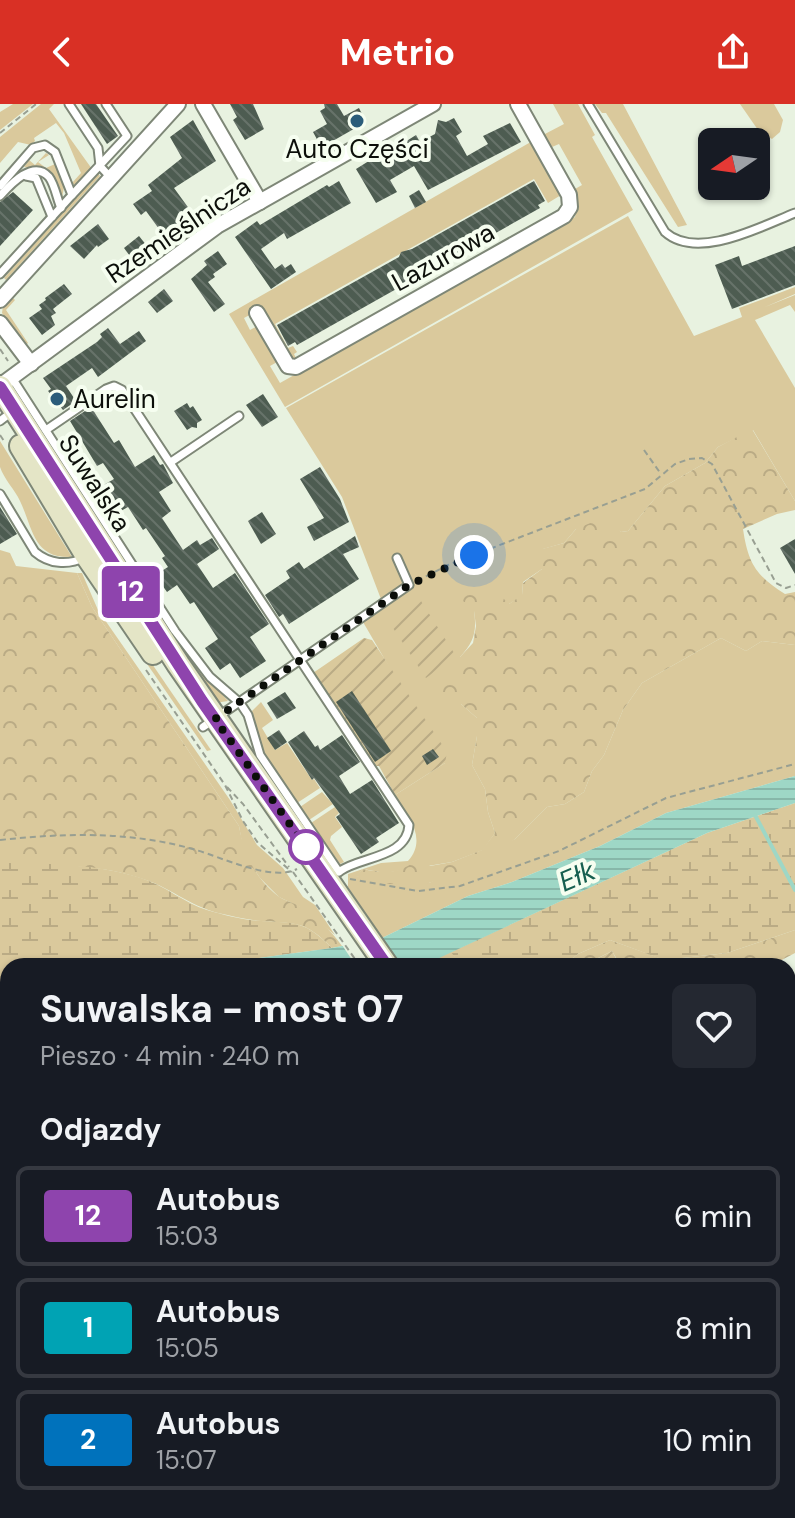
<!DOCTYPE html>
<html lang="pl">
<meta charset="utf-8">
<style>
:root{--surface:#171b24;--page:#242831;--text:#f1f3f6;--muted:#9ea1a6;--line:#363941;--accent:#d93025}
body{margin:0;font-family:"DM Sans",sans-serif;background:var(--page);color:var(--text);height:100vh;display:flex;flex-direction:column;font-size:30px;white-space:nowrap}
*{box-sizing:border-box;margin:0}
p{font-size:26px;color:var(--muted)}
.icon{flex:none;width:44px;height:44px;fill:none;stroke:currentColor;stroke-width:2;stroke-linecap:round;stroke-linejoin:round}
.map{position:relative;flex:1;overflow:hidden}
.sheet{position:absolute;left:0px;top:854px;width:796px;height:560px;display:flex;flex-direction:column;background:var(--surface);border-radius:24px 24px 0 0;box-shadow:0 2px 6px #0004}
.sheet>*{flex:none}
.badge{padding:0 16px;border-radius:6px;font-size:28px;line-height:52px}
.needle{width:52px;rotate:257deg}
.buttons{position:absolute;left:698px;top:24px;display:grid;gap:16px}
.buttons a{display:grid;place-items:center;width:72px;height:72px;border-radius:12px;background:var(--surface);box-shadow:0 2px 6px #0004;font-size:40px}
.you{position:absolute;width:40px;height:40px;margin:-20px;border:6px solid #fff;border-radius:50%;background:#1a73e8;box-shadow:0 0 0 12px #1a73e833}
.map>.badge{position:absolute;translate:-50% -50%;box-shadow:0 0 0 4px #fff}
h2{padding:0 40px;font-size:30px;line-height:72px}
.round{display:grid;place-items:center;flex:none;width:84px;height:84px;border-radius:12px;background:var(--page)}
.headline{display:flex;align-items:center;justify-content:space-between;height:136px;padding:0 40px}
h1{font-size:38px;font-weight:700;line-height:60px}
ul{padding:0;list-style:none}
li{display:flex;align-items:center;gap:24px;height:100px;margin:0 16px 12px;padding:0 24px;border:4px solid var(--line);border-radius:12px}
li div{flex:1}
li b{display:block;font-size:30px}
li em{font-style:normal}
li .badge{min-width:88px;font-weight:700;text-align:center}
header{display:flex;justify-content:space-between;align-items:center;height:104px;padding:0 40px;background:var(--accent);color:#fff;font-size:36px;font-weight:700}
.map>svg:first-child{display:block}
.grass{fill:#dac99c}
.forest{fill:url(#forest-crowns)}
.wetland{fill:url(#wetland-marsh)}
.garden{fill:url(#garden-furrows)}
.water{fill:url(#water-rules)}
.pier{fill:#e8f2e0}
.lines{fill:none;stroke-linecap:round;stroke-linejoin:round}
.stream{stroke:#9ed7c6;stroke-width:4}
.building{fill:url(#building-back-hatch)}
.lane-casing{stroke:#7e8777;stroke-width:11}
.street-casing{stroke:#7e8777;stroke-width:18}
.secondary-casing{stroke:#7e8777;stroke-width:26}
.path{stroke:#989f92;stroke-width:2;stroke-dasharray:6 4;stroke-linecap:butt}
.lane{stroke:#fff;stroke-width:7}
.street{stroke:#fff;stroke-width:14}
.secondary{stroke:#e4e5c6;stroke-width:22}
.line-casing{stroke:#fff;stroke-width:18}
.line{stroke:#8e44ad;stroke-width:12}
.walk{stroke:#0c0f0a;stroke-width:8;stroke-dasharray:0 14.4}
.poi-dot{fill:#2b5d7a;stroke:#f6fef0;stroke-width:3}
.stop-dot{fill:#fff;stroke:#8e44ad;stroke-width:4}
.labels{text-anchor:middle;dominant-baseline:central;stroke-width:8;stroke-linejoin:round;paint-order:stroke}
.poi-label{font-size:26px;fill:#0c0f0a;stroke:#f6fef0}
.street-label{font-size:26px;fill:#0c0f0a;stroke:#f6fef0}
.water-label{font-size:28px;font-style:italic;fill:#176050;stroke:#f6fef0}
</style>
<header><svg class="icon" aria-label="back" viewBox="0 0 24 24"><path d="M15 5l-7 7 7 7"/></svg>Metrio<svg class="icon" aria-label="share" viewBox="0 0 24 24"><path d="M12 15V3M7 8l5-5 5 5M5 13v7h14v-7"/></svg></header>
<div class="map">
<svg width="795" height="1414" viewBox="0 0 795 1414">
<defs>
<pattern id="forest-crowns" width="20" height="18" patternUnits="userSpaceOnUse" patternTransform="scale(2)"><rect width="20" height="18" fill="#dac99c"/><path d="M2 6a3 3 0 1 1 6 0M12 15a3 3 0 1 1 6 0" fill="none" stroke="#baab85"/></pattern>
<pattern id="wetland-marsh" width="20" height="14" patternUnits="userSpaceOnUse" patternTransform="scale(2)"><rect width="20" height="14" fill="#dac99c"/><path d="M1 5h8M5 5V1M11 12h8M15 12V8" fill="none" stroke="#baab85"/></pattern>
<pattern id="garden-furrows" width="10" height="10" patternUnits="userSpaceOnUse" patternTransform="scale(2)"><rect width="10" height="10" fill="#dac99c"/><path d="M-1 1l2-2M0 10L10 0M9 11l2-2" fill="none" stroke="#baab85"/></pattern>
<pattern id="water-rules" width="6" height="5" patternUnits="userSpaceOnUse" patternTransform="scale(2)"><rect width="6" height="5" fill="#9ed7c6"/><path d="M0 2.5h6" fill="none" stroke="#87b7a9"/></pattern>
<pattern id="building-back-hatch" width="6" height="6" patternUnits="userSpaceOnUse" patternTransform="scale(2)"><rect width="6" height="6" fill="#4d5c51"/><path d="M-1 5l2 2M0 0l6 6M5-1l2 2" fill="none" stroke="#67736a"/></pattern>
</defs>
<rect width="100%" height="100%" fill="#e8f2e0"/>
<g class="grass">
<polygon points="13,0 33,0 0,26 0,8"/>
<polygon points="41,0 54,0 49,5 92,65 76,82 72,79 81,69 64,29 56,19 34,34 35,37 31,41 18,38 0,59 0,33"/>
<polygon points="553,0 578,0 595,31 592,33 633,106 285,303 229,210 529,39 532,39 561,91 548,99 534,75 275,220 288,244 293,242 297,248 294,250 296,254 291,255 259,206 244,214 250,226 259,221 279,257 270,262 280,279 575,113 578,94 575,85 582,81 559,40 552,43 543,31 564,20"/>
<polygon points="595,0 623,0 687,121 678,123 606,9 602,9"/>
<polygon points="740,0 774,0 783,16 780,28 772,35 758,26"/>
<polygon points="46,49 49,51 38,58 46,64 55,60 64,83 62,94 48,68 24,63 29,56 35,61"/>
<polygon points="98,69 100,72 6,176 4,174"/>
<path d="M628,112L694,232L742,213L739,204L795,183V190L765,203L795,191V208L790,201L755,216L795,284V397L753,326L718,343L705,359L665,382L628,427L621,428L615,424L576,425L564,439L543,445L542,465L523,478L522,492L509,500L474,507C477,528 474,538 460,553L461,600L477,614V632L472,661L485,685L488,708L495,729L483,746L452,758L385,769L363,765L356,772L429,779L515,735L547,703L565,700L584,688L592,667L604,651L623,606L642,579L721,534L746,547L762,537L795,541V672L666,709L600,742L512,778L468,792L382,834L348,783V770L381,759L408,757C428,735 408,711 395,691L445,659L363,518L384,503L342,393L286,304Z"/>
<polygon points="12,193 15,196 6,206 28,239 25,242 2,209 3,202"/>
<path d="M0,337L72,453C33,455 33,424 20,397C15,386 4,375 0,363C0,356 0,345 0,337Z"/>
<polygon points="77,469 82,469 98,506 230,696 257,741 283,764 303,793 315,801 335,831 300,803 279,793 260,774 244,750 239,722 92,503"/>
<polygon points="151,496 188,551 228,597 215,599 149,498"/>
<polygon points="137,538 211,646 207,647 134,541"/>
<polygon points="261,598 273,616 262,624 275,646 287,639 312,676 314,675 320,684 297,699 261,646 252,607"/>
<polygon points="322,688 333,700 309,716 300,703"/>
<polygon points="335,703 339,709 335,713 342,723 331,732 330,736 344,758 340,760 311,719"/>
<polygon points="8,1131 8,1406 11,1406 0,1414 0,1134"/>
<polygon points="88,1406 132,1406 141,1414 95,1414"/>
<polygon points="332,1406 381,1406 386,1414 337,1414"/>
</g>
<g class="forest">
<path d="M752,325L795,397V406L777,410L743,425C748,459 756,472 785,490L795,488V541L762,537L746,547L721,534L642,579L623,606L604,651L592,667L584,688L565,700L547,703L515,735L483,760L429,779L389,780L355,772L363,765C386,770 403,770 420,752L430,762L452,758L482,746L495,729L488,708L485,685L472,661L477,632V614L461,600L443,598L441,588L460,553L473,539L476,522L474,507L462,496L472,481C489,479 498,489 509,500L522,491L523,479L542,465V445L564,439L576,425L607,412L621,428L628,427L665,382L705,359L718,343Z"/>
<path d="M0,446L10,449L16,462L77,469L92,503L239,722C244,750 255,774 278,792C285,797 294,799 301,803C316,813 332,827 342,842L332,844C304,816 298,820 261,817C247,816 232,812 218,809C190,802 168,782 140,774C96,759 47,762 0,760Z"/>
<polygon points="795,826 795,849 770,862 621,862 612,847 582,862 563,862 578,850 610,836 665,856 727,849"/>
<polygon points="451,847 461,862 422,862"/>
<polygon points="132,1406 296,1406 285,1414 141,1414"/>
</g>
<g class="wetland">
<polygon points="795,699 795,826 727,849 664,856 610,836 578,850 563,862 461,862 451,848 707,729"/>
<path d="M8,759C52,760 98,760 141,774C164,781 186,800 207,806C224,811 243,816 261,817C297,819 305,817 332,844L259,854L239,862H8V1025L0,1020V760Z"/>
<polygon points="0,1073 8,1078 8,1131 0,1134"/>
</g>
<g class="garden">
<polygon points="421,497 456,552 426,574 391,521 392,513"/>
<polygon points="364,534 372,536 447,648 445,659 395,691 379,662 376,662 313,569"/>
<polygon points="612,847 620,862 583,862"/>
<polygon points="795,1070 795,1127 788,1116 788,1074"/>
<polygon points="11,1406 88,1406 95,1414 1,1414"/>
</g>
<g class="water">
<polygon points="795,672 795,699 707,729 422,862 239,862 259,854 332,844 382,834 468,792 512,778 600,742 666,709"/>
<polygon points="0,1020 8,1025 8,1078 0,1073"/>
</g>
<polygon class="pier" points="379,830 400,862 356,862 340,838"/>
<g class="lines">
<polyline class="stream" points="755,711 795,786"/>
</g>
<g class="building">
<polygon points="81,0 96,0 118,32 107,40"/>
<polygon points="230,0 253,0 264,25 245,36 233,16 237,13"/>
<polygon points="324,0 337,0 344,12 359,4 366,18 324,42 321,37 319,39 313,28 327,20 320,7 325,4"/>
<polygon points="454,14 462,28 456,32 467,52 488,40 483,32 510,19 521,38 428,86 414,62 390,76 397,88 376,99 356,65 404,35 405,38 416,31 420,38 435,30 438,16 446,18"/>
<polygon points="193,16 216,57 174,84 190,106 179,114 182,125 167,136 146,107 141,111 133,100 152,87 148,81 182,54 170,33"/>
<polygon points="339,77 351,99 287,135 284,129 261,145 275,165 282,160 285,164 291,160 296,168 271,185 235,133 257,117 260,121 327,81 329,83"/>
<polygon points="534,77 545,97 538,101 540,104 297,241 295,238 288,242 277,221 399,153 401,148 412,145"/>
<polygon points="419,86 426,98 415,104 409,92"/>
<polygon points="13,88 33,106 0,142 0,98"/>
<polygon points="98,120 109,135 98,143 97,141 84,155 70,142"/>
<polygon points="139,132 151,147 135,159 124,144"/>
<polygon points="795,142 795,181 732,205 715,161 739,152 742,162"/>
<polygon points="218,147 227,160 213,170 215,173 208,178 225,200 214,208 191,175 207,161 204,157"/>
<polygon points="64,180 72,190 53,205 56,209 51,212 55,221 42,231 29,214 42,205 39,201 46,196 45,194"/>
<polygon points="164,185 173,197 157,209 148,198"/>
<polygon points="108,224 120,240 139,227 146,237 98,273 92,264 66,282 76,297 63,306 48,287 51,285 43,274 97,238 102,233 100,230"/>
<polygon points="263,290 278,313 262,323 246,301"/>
<polygon points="187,299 190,304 193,302 202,316 197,319 197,324 192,323 187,326 174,307"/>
<polygon points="91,303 114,339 119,336 135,363 154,351 160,361 163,360 173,379 159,388 171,407 162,414 183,446 197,436 200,441 212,434 219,445 197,460 213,484 235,469 269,520 250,533 266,557 240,574 230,559 220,566 205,544 218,535 194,498 190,500 177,481 167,488 155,471 168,463 162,454 165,452 146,424 143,426 128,403 119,408 102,382 114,375 103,359 97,362 70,317"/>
<polygon points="320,363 340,395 349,418 314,437 307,423 324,414 300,375"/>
<polygon points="0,403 17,430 0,440"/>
<polygon points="262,408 276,430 261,440 248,417"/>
<polygon points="355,432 359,443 343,450 359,475 289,520 283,510 279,513 265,491 290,474 286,467 299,458 304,465"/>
<polygon points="795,435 795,470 780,444"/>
<polygon points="352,587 391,647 375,658 336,598"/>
<polygon points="285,588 296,604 277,615 267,599"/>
<polygon points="279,626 287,638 275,646 267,634"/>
<polygon points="304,627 315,643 318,641 320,646 342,631 360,658 339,672 350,690 372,676 399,719 376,734 379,738 361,750 336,713 340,710 314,674 312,676 288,638"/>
<polygon points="433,645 439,653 427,661 422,652"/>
</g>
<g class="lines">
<g class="lane-casing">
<g id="lane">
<polyline points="69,0 98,44 100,62 111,74"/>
<path d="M588,0L665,128C697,157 762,122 795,109"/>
<polyline points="26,72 36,74 52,113"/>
<polyline points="0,82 33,44 45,41 55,48 72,91 0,170"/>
<polyline points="72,91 127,32 106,0"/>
<path d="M0,92C10,81 33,55 49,73C55,81 57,95 61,104"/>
<polyline points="12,274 175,527 210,573 240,599 248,611 260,651 339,768"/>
<polyline points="0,317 13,307"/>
<path d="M46,326L106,285L114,282L122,286L409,721C407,754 362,752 340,767"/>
<polyline points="171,358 239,312"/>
<path d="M0,390L35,448C49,460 68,462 85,453"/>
<polyline points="203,623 409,481 397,454"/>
<polyline points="426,1406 429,1414"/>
<polyline points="691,1406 697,1414"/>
</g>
</g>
<g class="street-casing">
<g id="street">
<polyline points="203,0 260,98"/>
<polyline points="0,196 178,0"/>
<polyline points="257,209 288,262 296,263 564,112 570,103 569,91 518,0"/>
<polyline points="0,219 31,260"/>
<polyline points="0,282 217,122 433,0"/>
<polyline points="788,1059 795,1055"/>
</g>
</g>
<g class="secondary-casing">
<g id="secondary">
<polyline points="0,283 178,560 387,862"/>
<polyline points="21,342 87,452 153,549"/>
<polyline points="748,1406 753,1414"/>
</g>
</g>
<g class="path">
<polyline points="0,29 36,0"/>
<polyline points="0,245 8,257"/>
<polyline points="0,331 4,337"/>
<polyline points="644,346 661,370"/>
<polyline points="417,477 448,461 645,385 675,360 689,355 702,354 712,360 776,479 786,484 795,481"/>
<polyline points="146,566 225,681 243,717 258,739 292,768"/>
<polyline points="227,683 243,700 289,763"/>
<path d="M0,736C65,729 132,727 196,746C221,753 272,778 297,765"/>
<polyline points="293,768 360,862"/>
<polyline points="350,775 418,787 460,782 559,747 666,694 795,660"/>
<polyline points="676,1406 682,1414"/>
<polyline points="714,1406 719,1414"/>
</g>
<use href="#lane" class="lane"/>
<use href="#street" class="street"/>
<use href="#secondary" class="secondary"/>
</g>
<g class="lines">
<g class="line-casing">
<polyline id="line" points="0,283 202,597 387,862"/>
</g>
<use href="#line" class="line"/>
<polyline class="walk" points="306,743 215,615 409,481 474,451"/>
</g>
<g class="poi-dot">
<circle cx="357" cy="17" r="8"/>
<circle cx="57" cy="295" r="8"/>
</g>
<circle class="stop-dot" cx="306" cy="743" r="16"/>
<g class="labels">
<g class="poi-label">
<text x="357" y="45">Auto Części</text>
<text x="73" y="295" text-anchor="start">Aurelin</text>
</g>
<g class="street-label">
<text transform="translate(178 126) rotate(-34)">Rzemieślnicza</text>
<text transform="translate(443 153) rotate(-29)">Lazurowa</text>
<text transform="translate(95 379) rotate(57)">Suwalska</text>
</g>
<g class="water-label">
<text transform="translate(577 772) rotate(-23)">Ełk</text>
</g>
</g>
</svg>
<div class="buttons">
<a><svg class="needle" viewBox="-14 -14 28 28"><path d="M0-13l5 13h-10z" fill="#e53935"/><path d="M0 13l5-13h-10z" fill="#9ea1a6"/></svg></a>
</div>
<div class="you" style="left:474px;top:451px"></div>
<b class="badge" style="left:131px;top:488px;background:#8e44ad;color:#fff">12</b>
<section class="sheet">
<div class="headline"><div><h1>Suwalska - most 07</h1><p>Pieszo · 4 min · 240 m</p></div><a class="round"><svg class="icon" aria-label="heart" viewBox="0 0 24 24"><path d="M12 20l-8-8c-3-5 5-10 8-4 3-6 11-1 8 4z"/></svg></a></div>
<h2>Odjazdy</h2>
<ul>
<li><span class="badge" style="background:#8e44ad;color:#fff">12</span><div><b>Autobus</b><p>15:03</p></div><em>6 min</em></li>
<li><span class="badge" style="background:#00a3b4;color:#fff">1</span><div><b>Autobus</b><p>15:05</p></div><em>8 min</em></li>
<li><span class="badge" style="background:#0072bc;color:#fff">2</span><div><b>Autobus</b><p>15:07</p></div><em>10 min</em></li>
</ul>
</section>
</div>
